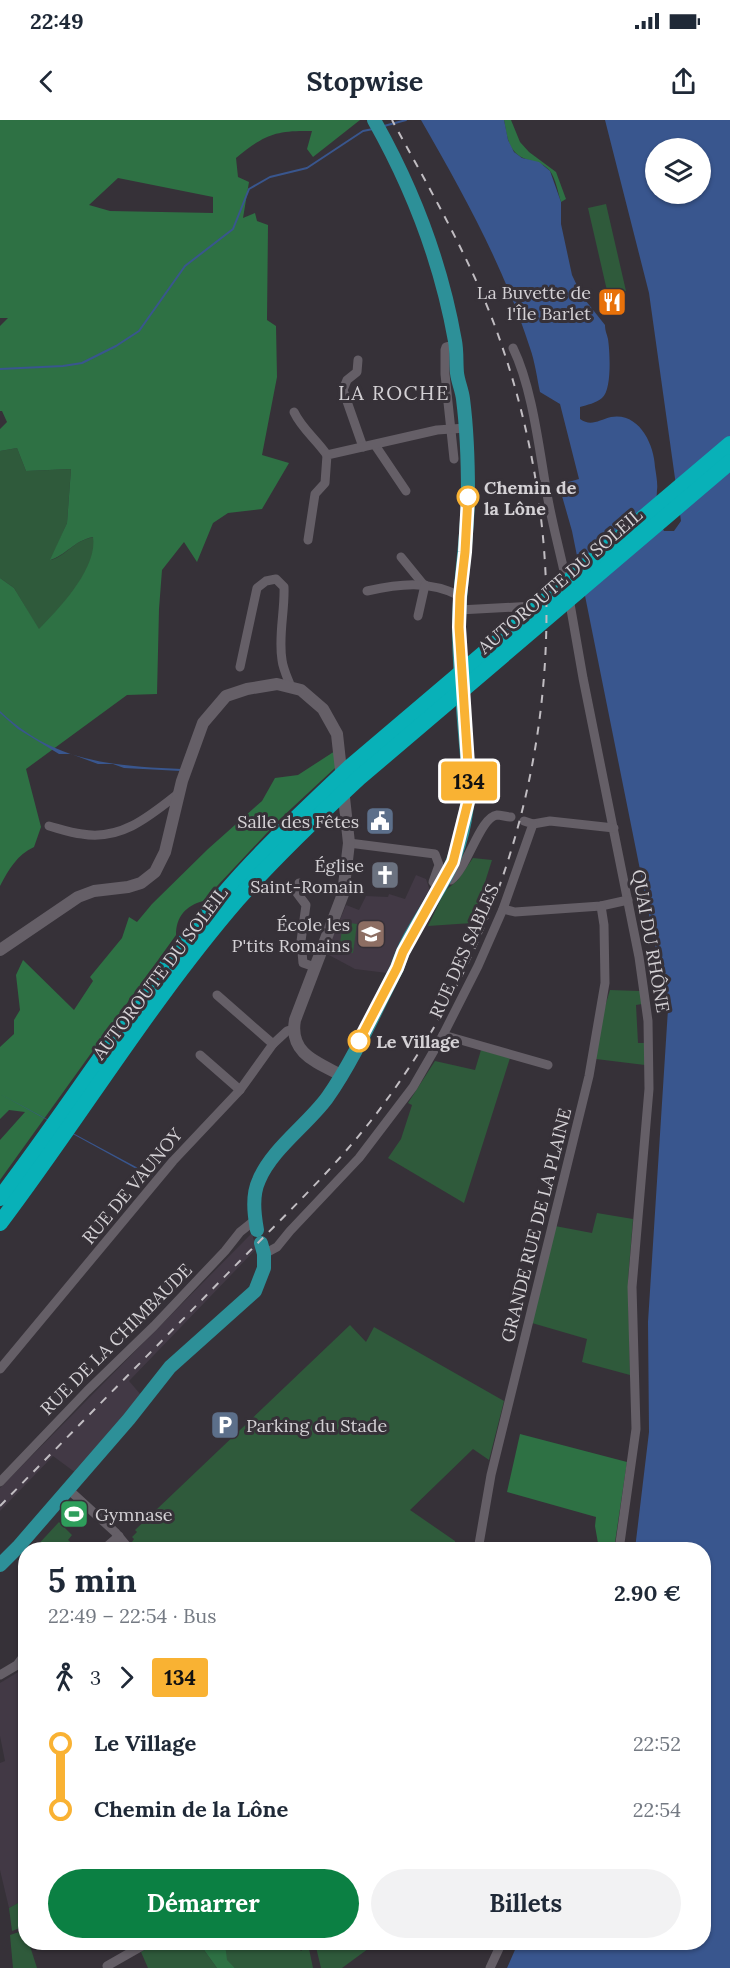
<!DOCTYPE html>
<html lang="fr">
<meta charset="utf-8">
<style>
:root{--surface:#fff;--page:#f2f2f3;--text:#1f2937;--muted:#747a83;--accent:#0b8043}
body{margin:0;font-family:Lora,serif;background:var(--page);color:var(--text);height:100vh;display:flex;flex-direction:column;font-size:22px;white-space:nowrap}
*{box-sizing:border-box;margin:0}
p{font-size:20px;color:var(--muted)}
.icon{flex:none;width:33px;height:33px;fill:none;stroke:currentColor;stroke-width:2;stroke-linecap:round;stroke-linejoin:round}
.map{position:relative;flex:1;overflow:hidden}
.drawer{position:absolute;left:18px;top:1422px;width:693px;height:408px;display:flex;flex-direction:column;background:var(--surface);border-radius:24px;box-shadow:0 2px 4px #0004}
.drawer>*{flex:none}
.badge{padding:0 12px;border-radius:4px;font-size:21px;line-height:39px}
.fabs{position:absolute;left:645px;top:18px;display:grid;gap:12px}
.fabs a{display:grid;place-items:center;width:66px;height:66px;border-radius:50%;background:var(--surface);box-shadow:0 2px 4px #0004;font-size:30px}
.map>.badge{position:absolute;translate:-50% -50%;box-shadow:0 0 0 3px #fff}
.legs{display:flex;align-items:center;gap:9px;height:66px;padding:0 30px;font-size:20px}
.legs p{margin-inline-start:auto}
.head{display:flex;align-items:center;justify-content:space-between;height:102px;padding:0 30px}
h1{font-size:33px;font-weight:800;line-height:45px}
.cta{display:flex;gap:12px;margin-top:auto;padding:12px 30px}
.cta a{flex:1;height:69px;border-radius:36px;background:var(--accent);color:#fff;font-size:24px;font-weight:800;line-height:69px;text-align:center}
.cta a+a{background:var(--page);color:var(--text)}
ul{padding:0 30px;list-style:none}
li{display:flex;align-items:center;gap:21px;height:66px;font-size:22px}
li i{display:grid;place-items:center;width:9px;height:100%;margin:0 8px;background:currentColor}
li i::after{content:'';width:15px;height:15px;margin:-8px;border:4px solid;border-radius:50%;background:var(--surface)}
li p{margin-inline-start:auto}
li:first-child i{background:linear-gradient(#0000 50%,currentColor 0)}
li:last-child i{background:linear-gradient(currentColor 50%,#0000 0)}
.status{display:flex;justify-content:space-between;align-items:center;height:42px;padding:0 30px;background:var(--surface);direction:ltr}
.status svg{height:16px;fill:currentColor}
header{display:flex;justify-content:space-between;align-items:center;height:78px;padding:0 30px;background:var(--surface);font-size:27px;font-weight:800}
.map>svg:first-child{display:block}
.built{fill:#423945}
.green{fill:#2f5a3b}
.forest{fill:#2e7144;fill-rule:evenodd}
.water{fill:#39568e;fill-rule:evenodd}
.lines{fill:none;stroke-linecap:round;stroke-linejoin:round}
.stream{stroke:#39568e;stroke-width:2}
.street{stroke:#655f67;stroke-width:9}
.secondary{stroke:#655f67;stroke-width:12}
.primary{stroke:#2d9098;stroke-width:14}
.highway{stroke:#08b1b8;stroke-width:16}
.rail{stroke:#c1bdc2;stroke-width:2;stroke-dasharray:8 8;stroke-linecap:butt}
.line-1-casing{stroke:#fff;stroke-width:14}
.line-1{stroke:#f9b233;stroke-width:9}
.stop-1-dot{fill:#fff;stroke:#f9b233;stroke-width:3}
.labels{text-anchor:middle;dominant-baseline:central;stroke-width:6;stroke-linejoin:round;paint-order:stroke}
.poi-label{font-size:18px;fill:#d4d1d5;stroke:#363138;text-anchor:end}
.stop-label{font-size:18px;font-weight:bold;fill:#d4d1d5;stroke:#363138;text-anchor:start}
.street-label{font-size:18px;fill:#d4d1d5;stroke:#363138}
.neighbourhood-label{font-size:20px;letter-spacing:1.5px;fill:#d4d1d5;stroke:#363138}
</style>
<div class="status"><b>22:49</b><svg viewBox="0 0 49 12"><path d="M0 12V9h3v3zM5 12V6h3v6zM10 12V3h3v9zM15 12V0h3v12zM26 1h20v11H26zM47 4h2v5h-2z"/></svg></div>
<header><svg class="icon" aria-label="back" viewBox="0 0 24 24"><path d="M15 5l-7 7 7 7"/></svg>Stopwise<svg class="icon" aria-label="share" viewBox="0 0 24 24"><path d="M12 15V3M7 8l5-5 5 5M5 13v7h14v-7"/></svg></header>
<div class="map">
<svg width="730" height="1848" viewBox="0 0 730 1848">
<rect width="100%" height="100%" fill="#363138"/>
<g class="built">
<polygon points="416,755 426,759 430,771 387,853 355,849 329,835 332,828 329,826 346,785 359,790 366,776 388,777 389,774 405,779"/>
<polygon points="252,1113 256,1129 129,1261 141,1275 76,1353 53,1336 0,1391 0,1368"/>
<polygon points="25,1548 25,1779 9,1788 0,1750 0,1643 5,1641 0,1616 0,1563"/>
</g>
<g class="green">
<polygon points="606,84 626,171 608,175 588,88"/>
<path d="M17,328L26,351L71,349L67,403L51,440C68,435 72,421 94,417C98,449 60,489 39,510L14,468L0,458V331Z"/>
<polygon points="473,738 492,740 472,803 428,806 445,771 458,760"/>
<polygon points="343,802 357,804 353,833 339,831"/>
<polygon points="610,870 640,871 642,884 636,885 638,923 644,923 645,945 596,939 603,893"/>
<polygon points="481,930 510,938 464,1083 388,1038 401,1019 412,985 408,983 435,941 475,950"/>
<polygon points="597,1093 633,1099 628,1160 630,1255 582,1242 587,1219 532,1203 555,1106 592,1113"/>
<polygon points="350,1205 366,1222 374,1207 504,1281 489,1340 473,1329 410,1390 455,1421 456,1429 138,1429 132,1422 134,1419 132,1417 137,1412 135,1410"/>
<polygon points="59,1402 72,1415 68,1420 75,1426 72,1429 34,1429"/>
<polygon points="25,1779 25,1806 12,1811 9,1788"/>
<polygon points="25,1810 26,1822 29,1823 37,1848 13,1848 10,1815"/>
<polygon points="156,1823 199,1823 217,1848 148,1848 141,1832"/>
<polygon points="225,1823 296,1823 301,1831 308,1824 313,1848 235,1848 226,1840"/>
<polygon points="315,1823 315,1822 376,1823 342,1848 321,1848"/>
</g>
<g class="forest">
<path d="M0,0H360L313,37L307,29L312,11C275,10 264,15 236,38L238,57L249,62L243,98L255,93L257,101L268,105L267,200L276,206L277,257L262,335L289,343L262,389L228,393L213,403L197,442L184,422L162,450L159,489L157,574L127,575L26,649L41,707L34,727C17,735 9,749 0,766V458L14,468L39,509C59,489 98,448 93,417C73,421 67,435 50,440L67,403L71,349L26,351L17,328L0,331V309L7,302L2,291H0V206L8,198H0ZM118,58L213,77V93L110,91L89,85Z"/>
<path d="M504,0H511L520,22L529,32L556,52L566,79L561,82C558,73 556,59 550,51C541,39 523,43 514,31C507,23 506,10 504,0Z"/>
<path d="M335,631L336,647L279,700L203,781C186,786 176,796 176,815L0,1060V1020L25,992L9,990L0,999V927L14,914V900L20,890L16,855L23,840L74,890L93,861L90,857L122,818L129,797L137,802L152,784L208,729L262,681L275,658L298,655Z"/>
<polygon points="520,1314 627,1342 614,1429 599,1429 595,1406 596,1397 507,1372"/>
<polygon points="199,1823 225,1823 227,1840 235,1848 217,1848"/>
</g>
<g class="water">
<path d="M421,0H504L508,20L514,32L522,38L539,42L550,51L561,82V104L572,155L582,176L605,205C605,211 607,214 608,219C610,232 612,270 602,278C596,283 587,285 580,287V299C591,307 599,300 611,297C639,292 654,324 655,347C656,354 658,364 657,370C656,384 656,398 664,411H674L681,401L649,173L605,0H730V1848H507L518,1823L704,1822V1430L635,1429L649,1312L648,1202L668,889L572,411L560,369L565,363L579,359L560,284L540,272C537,258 535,242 530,228C504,147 463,73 421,0ZM656,28H700V74H656Z"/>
<path d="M0,591C53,642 112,646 182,649L181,651L124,648L113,644H98L71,634H59L18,609L0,593Z"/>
<polygon points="0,974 153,1056 151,1057"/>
</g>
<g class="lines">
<g class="stream">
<polyline points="384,6 406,0"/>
<polyline points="0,249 63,246 82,243 116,226 139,211 185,146 233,109 249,69 270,57 307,48 363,11 373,9"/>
</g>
<g class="street">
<path d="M513,228C531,265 538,320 545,362C550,397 560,430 567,465"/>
<polyline points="358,240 357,252 347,260 343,270 363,327"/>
<path d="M294,292C302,309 316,319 327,335"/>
<polyline points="375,325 406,371"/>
<polyline points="454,339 445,254 445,230 446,227 456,224"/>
<polyline points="308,420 315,374 325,363 327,335 437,310 466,308"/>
<polyline points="401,437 423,464"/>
<path d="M367,471C399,464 429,460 460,476"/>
<polyline points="569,478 583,558 639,837 648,901 649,969 632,1167 636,1309 619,1430"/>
<polyline points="459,490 534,486"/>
<polyline points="418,496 425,465"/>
<path d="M240,547L257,468L266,461L276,459L284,467C285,491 278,516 282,540C283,549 288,559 291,567"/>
<polyline points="533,704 550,701 614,708"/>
<path d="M49,706C60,709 71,713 82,714C121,721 150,696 179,673"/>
<polyline points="349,723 435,734 439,745 433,762 439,768"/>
<path d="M445,758L451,760C468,747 480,697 497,695C501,695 507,697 511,697"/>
<polyline points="299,763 297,773 306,785 301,821 303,843 315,847"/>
<polyline points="503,789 515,792 601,786 628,780"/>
<polyline points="217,875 273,924"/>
<polyline points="443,915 548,945"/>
<polyline points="200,935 240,970"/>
<polyline points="264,1134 277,1127 290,1111 359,1038 413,967 443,915 478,846 503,789 533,704 524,701"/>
<polyline points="0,1249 173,1041 240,970 273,924 287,911 293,909"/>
<polyline points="0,1362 87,1271 154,1206 225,1131 240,1112 255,1100"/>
<polyline points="68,1369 115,1412 130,1430"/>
<polyline points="103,1430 119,1416"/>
<polyline points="478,1430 491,1355 589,956 605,863 604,805 601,786"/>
<polyline points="0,1555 17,1545 26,1533"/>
<polyline points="107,1846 149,1822"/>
<polyline points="490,1848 502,1822"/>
</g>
<path class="secondary" d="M0,830L78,777L94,771L128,767L141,763L155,752L165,732L182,661L203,603L226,576L247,569L277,564L301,570L323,589L337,614L349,723L343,774L295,900C289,933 316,942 341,955"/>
<g class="primary">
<path d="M257,1110C254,1093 252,1075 259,1060C272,1029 307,1005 327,978C355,938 375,891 397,848C407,815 429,788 445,758C461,728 468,694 469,660C465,609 459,557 459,506C459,462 468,419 468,374C468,343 467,310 463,279C462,270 458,262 457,253C456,242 457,231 455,221C441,142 413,69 374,0"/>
<polyline points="0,1445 18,1427 129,1299 170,1247 255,1171 264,1148 264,1134 261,1123"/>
</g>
<g class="highway">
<path d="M0,1078C76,978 142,871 223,775C262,729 307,688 351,646L730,324"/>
<path d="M0,1103C80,997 150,881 237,780C275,737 317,697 359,658L730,342"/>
</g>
<path class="rail" d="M0,1386C77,1307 155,1228 232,1149C279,1101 328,1055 370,1002C546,776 595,480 496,209C469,136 429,68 392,0"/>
</g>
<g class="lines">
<g class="line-1-casing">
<polyline id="line-1" points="359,921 397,848 403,832 453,742 468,682 469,660 459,507 460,476 465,432 468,377"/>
</g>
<use href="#line-1" class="line-1"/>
</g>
<defs>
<g id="restaurant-square" transform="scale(1.5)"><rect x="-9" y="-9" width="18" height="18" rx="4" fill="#e8710a" stroke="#363138"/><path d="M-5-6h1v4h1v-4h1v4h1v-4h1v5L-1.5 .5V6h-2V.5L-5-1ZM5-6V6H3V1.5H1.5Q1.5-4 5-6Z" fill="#fff"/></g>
<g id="civic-square" transform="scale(1.5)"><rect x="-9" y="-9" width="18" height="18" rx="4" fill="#5c6f8a" stroke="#363138"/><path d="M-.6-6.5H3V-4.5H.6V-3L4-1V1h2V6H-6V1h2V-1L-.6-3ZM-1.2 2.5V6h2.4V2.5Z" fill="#fff"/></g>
<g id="church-square" transform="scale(1.5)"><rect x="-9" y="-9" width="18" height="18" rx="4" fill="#6b7280" stroke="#363138"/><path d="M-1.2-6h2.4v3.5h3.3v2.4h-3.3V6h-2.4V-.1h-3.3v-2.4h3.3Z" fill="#fff"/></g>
<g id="school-square" transform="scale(1.5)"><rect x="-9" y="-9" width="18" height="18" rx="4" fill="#8d6e63" stroke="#363138"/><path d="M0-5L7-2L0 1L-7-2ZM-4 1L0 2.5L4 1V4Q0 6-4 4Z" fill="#fff"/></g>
<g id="parking-square" transform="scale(1.5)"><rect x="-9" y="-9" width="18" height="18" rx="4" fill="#5c6f8a" stroke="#363138"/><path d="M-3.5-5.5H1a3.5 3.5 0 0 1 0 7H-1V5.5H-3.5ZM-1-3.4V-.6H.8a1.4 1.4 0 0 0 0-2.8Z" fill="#fff"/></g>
<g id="stadium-square" transform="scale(1.5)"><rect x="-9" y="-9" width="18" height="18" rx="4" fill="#2e9e5b" stroke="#363138"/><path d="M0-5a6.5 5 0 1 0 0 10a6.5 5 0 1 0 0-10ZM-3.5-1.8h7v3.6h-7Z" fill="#fff"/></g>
</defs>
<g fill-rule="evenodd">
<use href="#restaurant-square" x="612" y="182"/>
<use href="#civic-square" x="380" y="701"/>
<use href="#church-square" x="385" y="755"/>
<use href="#school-square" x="371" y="814"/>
<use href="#parking-square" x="225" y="1305"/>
<use href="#stadium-square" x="74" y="1394"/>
</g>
<g class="stop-1-dot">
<circle cx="468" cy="377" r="10"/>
<circle cx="359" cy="921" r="10"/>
</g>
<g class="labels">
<g class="poi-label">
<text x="591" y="172">La Buvette de<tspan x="591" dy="21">l'Île Barlet</tspan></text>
<text x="359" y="701">Salle des Fêtes</text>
<text x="364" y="745">Église<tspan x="364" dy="21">Saint-Romain</tspan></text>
<text x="350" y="804">École les<tspan x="350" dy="21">P'tits Romains</tspan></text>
<text x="246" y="1305" text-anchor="start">Parking du Stade</text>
<text x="95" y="1394" text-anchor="start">Gymnase</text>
</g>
<g class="stop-label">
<text x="484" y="367">Chemin de<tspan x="484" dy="21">la Lône</tspan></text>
<text x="376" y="921">Le Village</text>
</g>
<g class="street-label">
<text transform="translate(560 461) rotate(-41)">AUTOROUTE DU SOLEIL</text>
<text transform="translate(651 821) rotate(80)">QUAI DU RHÔNE</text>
<text transform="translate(464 831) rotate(-66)">RUE DES SABLES</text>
<text transform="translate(160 853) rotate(-53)">AUTOROUTE DU SOLEIL</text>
<text transform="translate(132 1066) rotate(-50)">RUE DE VAUNOY</text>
<text transform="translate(536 1105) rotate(-76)">GRANDE RUE DE LA PLAINE</text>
<text transform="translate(116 1219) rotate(-45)">RUE DE LA CHIMBAUDE</text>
</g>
<g class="neighbourhood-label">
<text x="394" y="272">LA ROCHE</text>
</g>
</g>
</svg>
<div class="fabs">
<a><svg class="icon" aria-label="layers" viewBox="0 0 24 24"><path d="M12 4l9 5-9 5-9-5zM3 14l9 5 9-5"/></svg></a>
</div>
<b class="badge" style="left:469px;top:661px;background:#f9b233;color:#111">134</b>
<section class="drawer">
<div class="head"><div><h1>5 min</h1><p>22:49 – 22:54 · Bus</p></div><b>2.90 €</b></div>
<div class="legs"><svg class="icon" aria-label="walk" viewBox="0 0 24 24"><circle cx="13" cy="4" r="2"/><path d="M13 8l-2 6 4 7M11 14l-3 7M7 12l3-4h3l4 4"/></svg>3<svg class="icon" aria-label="forward" viewBox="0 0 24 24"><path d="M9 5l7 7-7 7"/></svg><b class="badge" style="background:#f9b233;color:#111">134</b></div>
<ul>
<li><i style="color:#f9b233"></i><b>Le Village</b><p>22:52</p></li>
<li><i style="color:#f9b233"></i><b>Chemin de la Lône</b><p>22:54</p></li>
</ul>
<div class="cta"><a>Démarrer</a><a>Billets</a></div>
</section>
</div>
